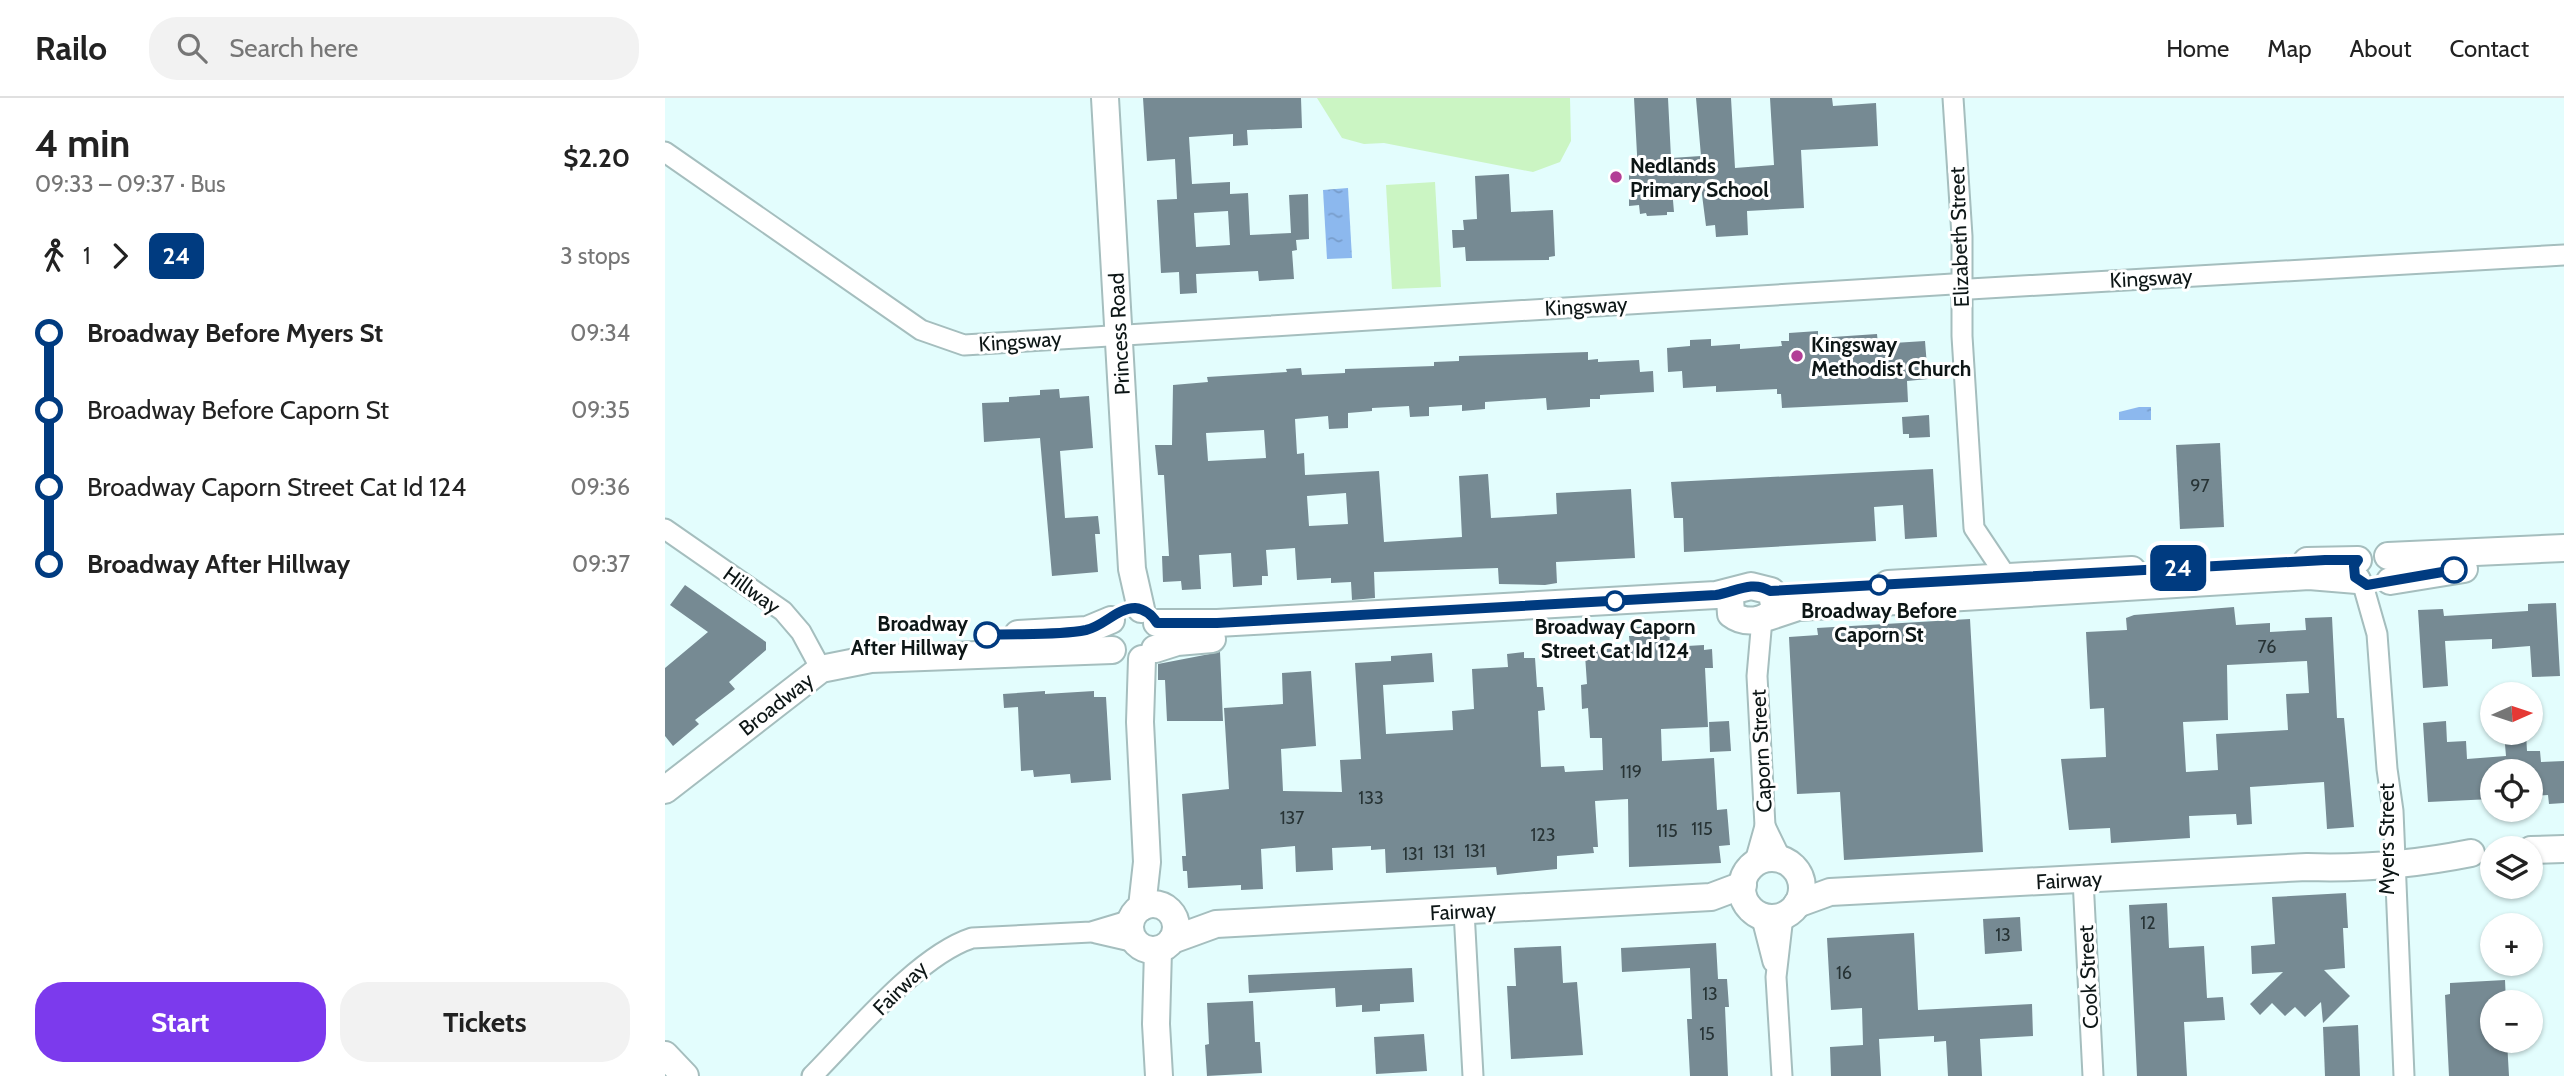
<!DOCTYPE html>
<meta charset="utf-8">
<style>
:root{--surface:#fff;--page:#f2f2f2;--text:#222;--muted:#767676;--line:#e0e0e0;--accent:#7c3aed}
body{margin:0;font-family:Cabin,sans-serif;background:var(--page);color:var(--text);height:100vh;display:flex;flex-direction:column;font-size:26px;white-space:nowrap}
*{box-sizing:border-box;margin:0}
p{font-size:23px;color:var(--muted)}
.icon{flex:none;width:38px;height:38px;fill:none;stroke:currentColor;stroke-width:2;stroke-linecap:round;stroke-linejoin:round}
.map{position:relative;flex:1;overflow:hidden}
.drawer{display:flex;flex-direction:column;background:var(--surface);width:665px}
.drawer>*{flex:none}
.badge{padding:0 14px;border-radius:10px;font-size:24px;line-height:46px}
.needle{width:46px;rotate:87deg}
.controls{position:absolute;left:1815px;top:584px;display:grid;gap:14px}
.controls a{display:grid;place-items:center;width:63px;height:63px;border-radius:50%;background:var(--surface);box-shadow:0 2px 5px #0004;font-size:35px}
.map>.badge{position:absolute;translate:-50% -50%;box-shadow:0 0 0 4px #fff}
.legs{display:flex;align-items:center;gap:10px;height:77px;padding:0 35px;font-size:23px}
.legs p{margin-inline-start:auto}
.headline{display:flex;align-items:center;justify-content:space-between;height:119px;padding:0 35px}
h1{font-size:38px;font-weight:800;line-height:52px}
.button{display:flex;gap:14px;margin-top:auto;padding:14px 35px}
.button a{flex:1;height:80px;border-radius:28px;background:var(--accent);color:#fff;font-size:28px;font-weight:800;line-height:80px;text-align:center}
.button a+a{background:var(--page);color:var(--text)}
ul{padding:0 35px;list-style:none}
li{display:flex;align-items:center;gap:24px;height:77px;font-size:26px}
li i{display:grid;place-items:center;width:10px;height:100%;margin:0 9px;background:currentColor}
li i::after{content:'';width:18px;height:18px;margin:-9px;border:5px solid;border-radius:50%;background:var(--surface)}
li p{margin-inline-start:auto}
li:first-child i{background:linear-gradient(#0000 50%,currentColor 0)}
li:last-child i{background:linear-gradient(currentColor 50%,#0000 0)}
header{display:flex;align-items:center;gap:42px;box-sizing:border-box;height:98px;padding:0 35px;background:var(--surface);border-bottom:2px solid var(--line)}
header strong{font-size:33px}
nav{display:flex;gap:38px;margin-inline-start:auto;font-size:24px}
.search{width:490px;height:63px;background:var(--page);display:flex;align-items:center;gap:18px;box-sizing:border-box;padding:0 24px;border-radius:28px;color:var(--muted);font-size:26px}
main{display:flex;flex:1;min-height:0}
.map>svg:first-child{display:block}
.pitch{fill:#cbf5c3}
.water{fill:url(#water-ripples)}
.building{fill:#768a93;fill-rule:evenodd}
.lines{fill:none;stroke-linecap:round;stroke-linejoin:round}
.street-casing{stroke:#a5bebe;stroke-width:23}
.secondary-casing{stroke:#a5bebe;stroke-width:30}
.street{stroke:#fff;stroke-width:19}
.secondary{stroke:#fff;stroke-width:26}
.line-1-casing{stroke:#fff;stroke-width:16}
.line-1{stroke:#003b80;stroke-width:10}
.poi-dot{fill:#b23e96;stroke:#fff;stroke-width:2.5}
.stop-1-dot{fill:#fff;stroke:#003b80;stroke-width:3.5}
.labels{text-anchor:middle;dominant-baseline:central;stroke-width:6;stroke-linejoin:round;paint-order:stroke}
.number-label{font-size:18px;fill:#273335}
.poi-label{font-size:21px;font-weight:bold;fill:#0d1616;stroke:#fff;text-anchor:start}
.street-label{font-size:21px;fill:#0d1616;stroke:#fff}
.stop-label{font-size:21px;font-weight:bold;fill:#0d1616;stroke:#fff}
</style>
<header>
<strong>Railo</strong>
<div class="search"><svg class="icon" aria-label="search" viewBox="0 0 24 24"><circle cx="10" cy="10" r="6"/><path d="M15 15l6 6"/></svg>Search here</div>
<nav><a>Home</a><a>Map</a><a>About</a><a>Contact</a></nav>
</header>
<main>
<section class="drawer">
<div class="headline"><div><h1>4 min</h1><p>09:33 – 09:37 · Bus</p></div><b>$2.20</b></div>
<div class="legs"><svg class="icon" aria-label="walk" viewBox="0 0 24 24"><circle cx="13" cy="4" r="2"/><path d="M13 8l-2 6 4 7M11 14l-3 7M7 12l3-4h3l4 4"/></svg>1<svg class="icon" aria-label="forward" viewBox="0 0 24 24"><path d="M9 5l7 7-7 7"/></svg><b class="badge" style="background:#003b80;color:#fff">24</b><p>3 stops</p></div>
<ul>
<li><i style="color:#003b80"></i><b>Broadway Before Myers St</b><p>09:34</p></li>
<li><i style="color:#003b80"></i><span>Broadway Before Caporn St</span><p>09:35</p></li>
<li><i style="color:#003b80"></i><span>Broadway Caporn Street Cat Id 124</span><p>09:36</p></li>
<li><i style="color:#003b80"></i><b>Broadway After Hillway</b><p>09:37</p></li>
</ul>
<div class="button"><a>Start</a><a>Tickets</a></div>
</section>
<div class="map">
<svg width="1899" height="978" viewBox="0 0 1899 978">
<defs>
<pattern id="water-ripples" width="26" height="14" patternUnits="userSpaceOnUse" patternTransform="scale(1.75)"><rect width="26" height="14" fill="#8cb8ee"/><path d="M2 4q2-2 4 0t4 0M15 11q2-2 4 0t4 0" fill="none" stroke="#789dcb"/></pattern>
</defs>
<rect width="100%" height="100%" fill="#e3fdfd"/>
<g class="pitch">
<polygon points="652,0 905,0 906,43 895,64 868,74 719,45 699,46 677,40"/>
<polygon points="770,84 776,189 727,191 721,87"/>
</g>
<g class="water">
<polygon points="683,90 687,160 662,161 658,92"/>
<polygon points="1474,309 1486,309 1486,322 1454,322 1454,314"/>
</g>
<g class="building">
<path d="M478,0H636L637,30L582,32L583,47L568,48V36L524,39L527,86L565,84V96L583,95L585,137L626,135L624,97L643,96L644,141L631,142L632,152L627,153L629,181L594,183L593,173L531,176L532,195L515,196L514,174L496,175L492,102L512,101L510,61L482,63ZM563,113L565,147L531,149L529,115Z"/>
<polygon points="969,0 1003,0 1006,60 1036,58 1031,0 1066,0 1070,70 1109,67 1105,0 1167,0 1168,8 1211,5 1213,48 1136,52 1139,110 1082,113 1083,137 1051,139 1050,127 1041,128 1036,89 1007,91 1009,114 1002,114 1002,117 982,118 981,115 975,116 974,107 964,108 964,75 973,75"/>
<polygon points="844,76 846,114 888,112 890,158 884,159 884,162 801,163 800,149 788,150 787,132 799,132 798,122 812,121 810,78"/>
<polygon points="1153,233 1153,240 1212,236 1213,246 1260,243 1263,281 1242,283 1243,304 1117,310 1116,296 1112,296 1112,291 1051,294 1051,288 1018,290 1017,273 1003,274 1002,250 1025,248 1025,242 1046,241 1046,248 1075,246 1075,251 1117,248 1116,243 1124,243 1124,235"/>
<path d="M923,254V262L933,261V264L974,262L975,274L988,273L989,294L935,297V301H925V309L882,312L881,300L820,304V311L797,313V307L764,309V318L745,319L744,308L707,310V313L683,315V330L664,331L663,318L630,321L632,356L639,355L640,377L714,373L719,444L797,439L794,378L823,376L826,420L892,416L891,395L966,391L970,460L891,464L892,485L880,487L834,486L833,470L709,474L710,500L687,502L686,484L666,485V480L632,482L630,450L601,452L603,478H597V487L568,489L566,455L534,457L536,491L517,492L516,483L498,484L497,458H504L499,377H493L490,347H507L508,287L543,284L542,279L622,274L621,271L636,270L637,277L680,275V271L769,268V264L794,263V258ZM599,332L601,360L543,363L541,335ZM681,395L683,426L644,428L642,398Z"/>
<polygon points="394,291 395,300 424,298 428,350 395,353 400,420 433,418 435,436 430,436 433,474 387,478 375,340 319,344 317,305 344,304 344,299 375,297 375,292"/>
<polygon points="1264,317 1265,339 1244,340 1244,336 1238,336 1237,319"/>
<polygon points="1555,345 1559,429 1515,431 1511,347"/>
<polygon points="1268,371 1272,439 1240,441 1238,407 1209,409 1211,443 1019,454 1018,420 1009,420 1006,384"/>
<polygon points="20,487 101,544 101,552 64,584 70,591 30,622 34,626 8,648 0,638 0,570 43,534 5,507"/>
<polygon points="1891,505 1895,578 1867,579 1865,548 1827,551 1827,541 1780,543 1783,588 1758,590 1753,512 1778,511 1779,518 1863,513 1863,506"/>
<path d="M1569,509L1571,527L1605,525V534L1641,532L1640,520L1667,519L1672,620H1679L1689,729L1662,731L1659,684L1585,689L1587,726L1572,727L1571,716L1524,718L1525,740L1446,745L1445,730L1404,732L1396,661L1441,659L1439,610L1425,611L1421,534L1462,532L1461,520L1469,517ZM1642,563L1644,595L1621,596L1623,632L1551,636L1553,672L1521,674L1518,624L1563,622L1562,567Z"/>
<polygon points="1305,521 1318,754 1179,762 1175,694 1132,696 1124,539 1153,537 1152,530"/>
<polygon points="1004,527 1005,549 1039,547 1039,552 1047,551 1048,570 1040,570 1043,629 996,631 997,663 1049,660 1052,712 1062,711 1065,747 1054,748 1056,765 964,769 963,701 930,703 933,749 928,749 929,755 892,758 892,771 832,777 831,769 721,775 720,751 706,752 706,748 667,750 668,772 631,774 630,748 596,751 598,791 576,792 576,787 523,790 522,773 518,773 517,758 521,758 517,696 564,691 559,610 618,606 617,575 646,573 651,648 616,651 618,693 677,694 675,662 696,661 690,565 726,563 726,558 767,555 769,584 718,587 721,636 788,632 787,613 809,611 807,571 843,569 842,556 859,554 859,560 870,560 872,589 878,589 880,612 873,613 876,669 899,668 900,674 938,672 937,640 925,640 923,610 917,611 916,587 922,586 920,557 931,556 931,551 965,549 964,538 971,538 970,529"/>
<polygon points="555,554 558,623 502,623 500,582 493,582 493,566"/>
<polygon points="380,593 380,596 429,593 429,599 441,599 446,682 406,685 405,676 369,679 368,672 356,673 353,609 339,610 338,596"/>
<polygon points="1064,623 1066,653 1045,654 1044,624"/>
<polygon points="1781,623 1782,644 1801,643 1802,661 1841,658 1839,635 1861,635 1862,653 1875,653 1876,664 1899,663 1899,705 1884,706 1883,697 1866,698 1866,674 1827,674 1827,701 1763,704 1758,625"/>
<polygon points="1681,795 1683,830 1678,830 1680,870 1659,872 1685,898 1658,925 1656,904 1640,919 1630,909 1620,918 1607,905 1595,917 1585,906 1618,874 1587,876 1586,848 1610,846 1607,799"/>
<polygon points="1502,805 1504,850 1539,848 1542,900 1558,899 1560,922 1519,924 1522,978 1472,978 1464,807"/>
<polygon points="1355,819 1357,853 1320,856 1318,821"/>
<polygon points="1249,835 1253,912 1367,906 1368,938 1315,941 1317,978 1283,978 1281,943 1269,944 1269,938 1214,941 1216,978 1166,978 1165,949 1198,947 1197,910 1166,912 1162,840"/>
<polygon points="1051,845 1053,881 1062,881 1064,909 1060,909 1063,978 1025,978 1022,921 1027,921 1025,870 957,874 956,850"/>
<polygon points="896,848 898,885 912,884 918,957 846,961 842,888 851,888 849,850"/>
<polygon points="747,870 749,904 715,906 715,913 697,914 697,907 671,909 670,890 584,895 583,877"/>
<polygon points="1840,882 1841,905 1827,905 1827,943 1842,943 1844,978 1784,978 1780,897 1785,896 1785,885"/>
<polygon points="588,903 590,944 595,944 597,975 542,978 540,947 544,946 542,905"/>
<polygon points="1693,927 1695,978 1660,978 1658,929"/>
<polygon points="759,936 762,973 711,976 709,939"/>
</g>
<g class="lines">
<g class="street-casing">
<g id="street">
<polyline points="1288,0 1297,138 1297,238 1309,430 1341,478"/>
<polyline points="0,54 256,232 299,247 1288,186 1305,191 1899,157"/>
<polyline points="0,431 118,513 136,534 156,571"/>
<polyline points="1698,487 1712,536 1722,671 1728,713 1739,978"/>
<polyline points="1100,728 1116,761"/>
<polyline points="1089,767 1100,728 1092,578 1097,521"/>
<polyline points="1418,781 1428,978"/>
<polyline points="799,813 808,978"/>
<polyline points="1096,817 1108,864"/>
<polyline points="431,835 470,844"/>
<path d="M147,978C189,936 252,858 307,840L426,834L466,822"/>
<polyline points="1117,978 1111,879 1118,818"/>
</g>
</g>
<g class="secondary-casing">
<g id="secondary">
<polyline points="440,0 467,471 476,511"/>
<polyline points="1723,458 1899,450"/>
<polyline points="1642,463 1693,462"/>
<polyline points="1725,483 1799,471"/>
<polyline points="1223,486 1467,472"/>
<polyline points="1103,519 1133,509 1644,478 1692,482"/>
<path d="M492,525H552L1051,497L1086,488L1106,493L1110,510C1101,525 1079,526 1066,516L1065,500L1069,494"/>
<polyline points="353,536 422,532 446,522"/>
<polyline points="490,551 512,544 547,541"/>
<polyline points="0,692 156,571 206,561 447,552"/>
<polyline points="1866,752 1899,751"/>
<circle cx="1107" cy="790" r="30"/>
<path d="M1132,806L1165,794L1642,769C1698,771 1751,766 1806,755"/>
<circle cx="488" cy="829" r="23"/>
<polyline points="477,809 482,764 475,624 477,561"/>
<polyline points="507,842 551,826 1046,799 1078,787"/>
<polyline points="493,852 491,926 494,978"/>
<polyline points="0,957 20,978"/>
</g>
</g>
<use href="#street" class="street"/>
<use href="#secondary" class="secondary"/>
</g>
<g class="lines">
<g class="line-1-casing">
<path id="line-1" d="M322,537C354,535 390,538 421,532C439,528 452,510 470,510C480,511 487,517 492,525H552L1051,497C1070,494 1087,482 1105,493L1660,462H1693L1689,468L1690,479L1702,487L1789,472"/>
</g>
<use href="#line-1" class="line-1"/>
</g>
<g class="poi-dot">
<circle cx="951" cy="79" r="7"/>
<circle cx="1132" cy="258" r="7"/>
</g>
<g class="stop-1-dot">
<circle cx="1789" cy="472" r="12"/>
<circle cx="1214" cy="487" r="9"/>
<circle cx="950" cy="503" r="9"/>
<circle cx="322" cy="537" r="12"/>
</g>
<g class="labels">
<g class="number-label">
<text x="1535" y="388">97</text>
<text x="1602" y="549">76</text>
<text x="966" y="674">119</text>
<text x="706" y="700">133</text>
<text x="627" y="720">137</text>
<text x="1037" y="731">115</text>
<text x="1002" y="733">115</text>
<text x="878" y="737">123</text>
<text x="810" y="753">131</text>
<text x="779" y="754">131</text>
<text x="748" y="756">131</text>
<text x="1483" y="825">12</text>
<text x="1338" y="837">13</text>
<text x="1179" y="875">16</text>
<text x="1045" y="896">13</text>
<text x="1042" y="936">15</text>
</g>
<g class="poi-label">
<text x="965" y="67">Nedlands<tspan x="965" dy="24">Primary School</tspan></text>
<text x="1146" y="246">Kingsway<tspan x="1146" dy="24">Methodist Church</tspan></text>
</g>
<g class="street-label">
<text transform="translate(1294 139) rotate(-92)">Elizabeth Street</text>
<text transform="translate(1486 180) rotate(-3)">Kingsway</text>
<text transform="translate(921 208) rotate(-3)">Kingsway</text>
<text transform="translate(454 236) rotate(-93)">Princess Road</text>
<text transform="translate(355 243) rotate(-4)">Kingsway</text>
<text transform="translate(87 492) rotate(36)">Hillway</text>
<text transform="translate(111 606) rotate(-38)">Broadway</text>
<text transform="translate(1096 653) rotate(-93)">Caporn Street</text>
<text transform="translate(1721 741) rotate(-90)">Myers Street</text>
<text transform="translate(1404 782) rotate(-3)">Fairway</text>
<text transform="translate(798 813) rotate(-3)">Fairway</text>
<text transform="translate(1423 879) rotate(-93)">Cook Street</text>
<text transform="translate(235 890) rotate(-45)">Fairway</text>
</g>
<g class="stop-label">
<text x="1214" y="512">Broadway Before<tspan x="1214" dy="24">Caporn St</tspan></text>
<text x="303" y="525" text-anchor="end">Broadway<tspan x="303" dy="24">After Hillway</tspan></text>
<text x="950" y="528">Broadway Caporn<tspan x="950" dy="24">Street Cat Id 124</tspan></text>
</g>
</g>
</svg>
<div class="controls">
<a><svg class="needle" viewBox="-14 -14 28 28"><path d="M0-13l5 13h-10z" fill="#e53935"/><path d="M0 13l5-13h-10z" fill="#767676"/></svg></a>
<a><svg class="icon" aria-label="locate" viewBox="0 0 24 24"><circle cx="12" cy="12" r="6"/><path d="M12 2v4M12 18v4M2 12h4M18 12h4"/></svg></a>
<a><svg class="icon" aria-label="layers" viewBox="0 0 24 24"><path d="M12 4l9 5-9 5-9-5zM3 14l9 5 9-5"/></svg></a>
<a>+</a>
<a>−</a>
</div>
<b class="badge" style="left:1513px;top:470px;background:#003b80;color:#fff">24</b>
</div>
</main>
